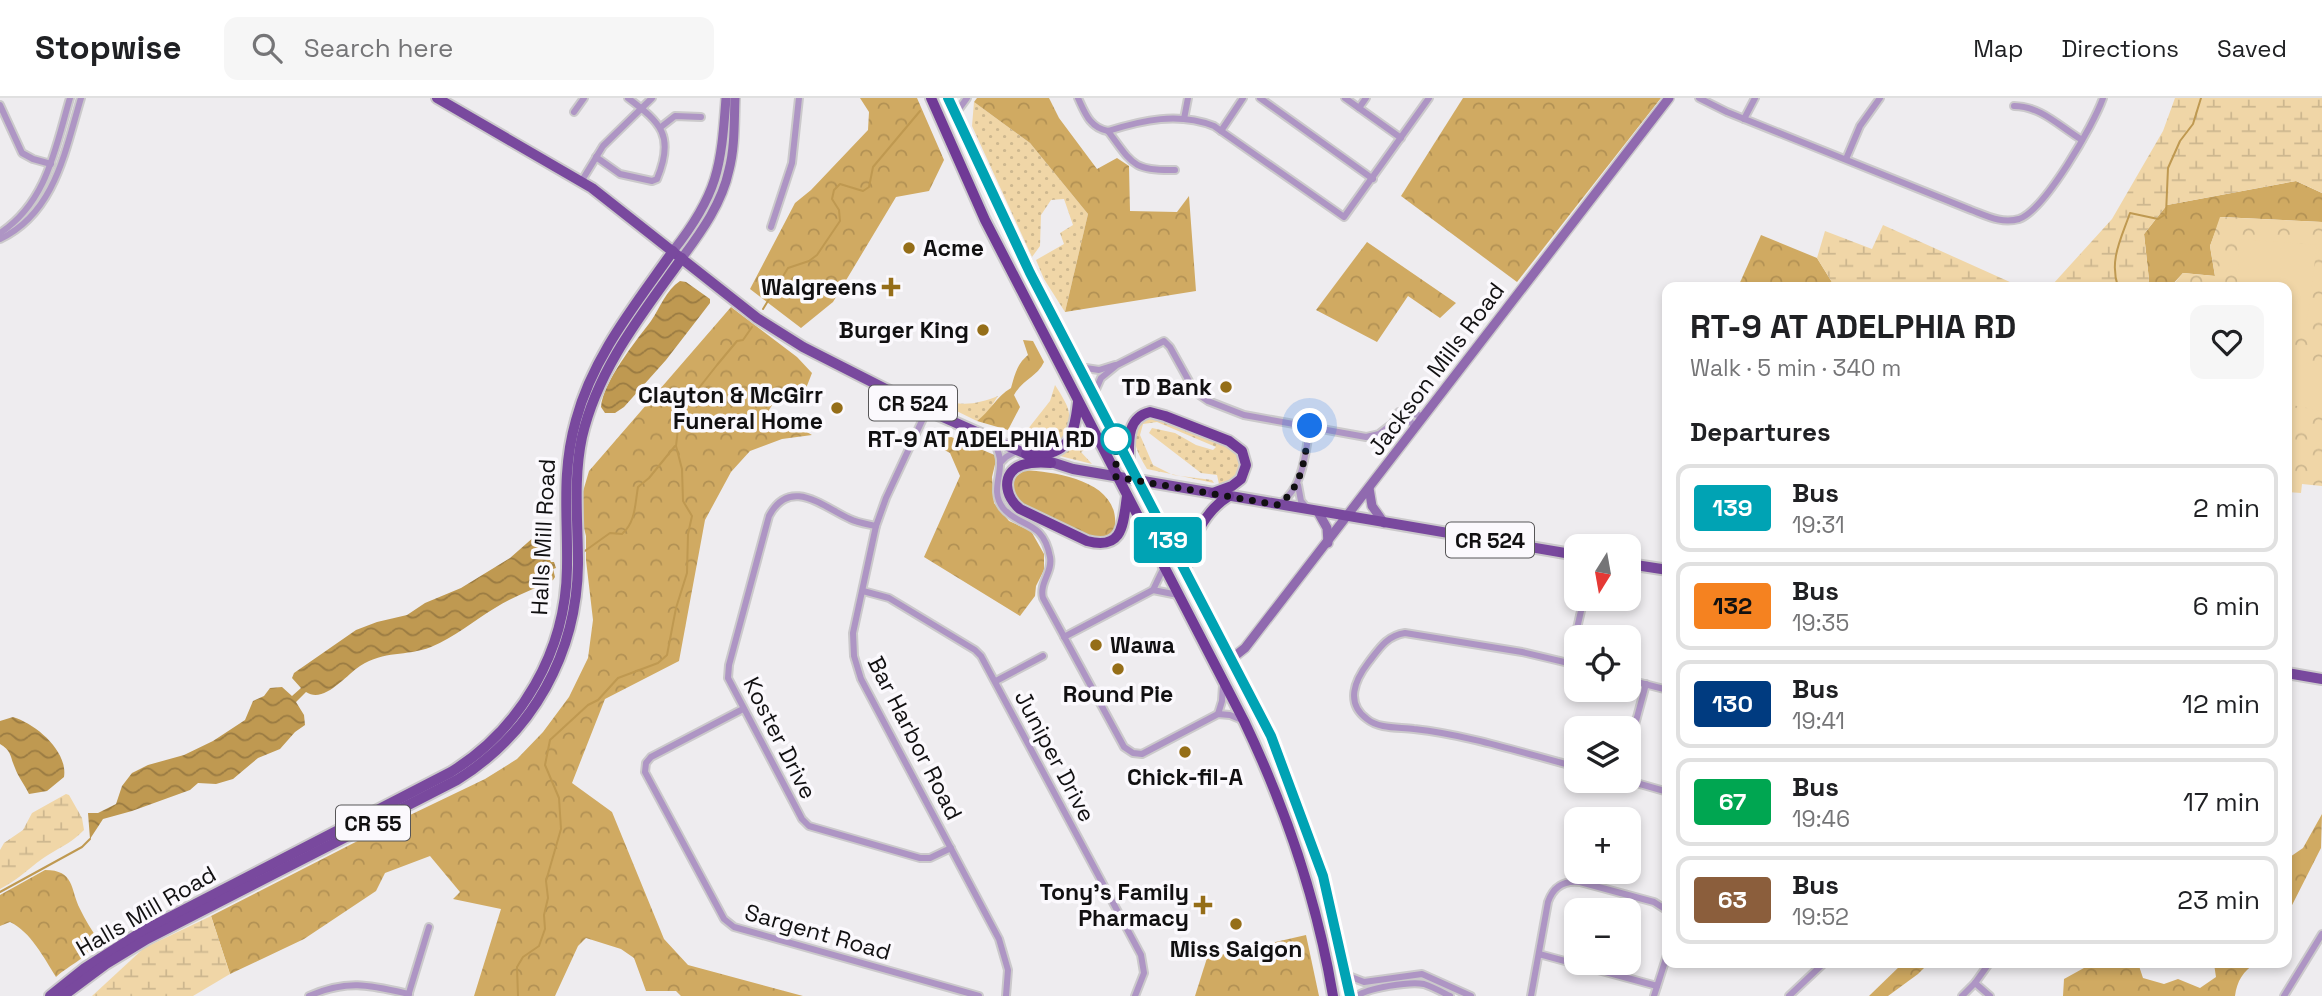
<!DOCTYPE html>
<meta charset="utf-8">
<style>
:root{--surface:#fff;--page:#f6f6f6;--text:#202124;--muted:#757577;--line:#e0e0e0}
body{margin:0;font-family:"Space Grotesk",sans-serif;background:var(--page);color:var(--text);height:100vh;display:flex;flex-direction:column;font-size:26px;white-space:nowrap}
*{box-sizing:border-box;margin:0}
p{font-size:23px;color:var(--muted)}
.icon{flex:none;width:38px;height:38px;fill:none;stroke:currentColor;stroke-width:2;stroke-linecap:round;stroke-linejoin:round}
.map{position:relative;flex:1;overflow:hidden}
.panel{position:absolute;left:1662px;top:184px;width:630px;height:686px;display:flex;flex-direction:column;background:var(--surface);border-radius:14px;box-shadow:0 4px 10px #0003}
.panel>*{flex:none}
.badge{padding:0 14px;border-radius:5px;font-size:24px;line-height:46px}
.needle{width:46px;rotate:191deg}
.fabs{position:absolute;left:1564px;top:436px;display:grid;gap:14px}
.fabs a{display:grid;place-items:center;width:77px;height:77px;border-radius:14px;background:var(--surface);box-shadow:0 4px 10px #0003;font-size:35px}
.you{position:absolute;width:35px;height:35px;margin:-18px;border:5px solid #fff;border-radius:50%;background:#1a73e8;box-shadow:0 0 0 10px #1a73e833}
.map>.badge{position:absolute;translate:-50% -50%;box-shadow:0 0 0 4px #fff}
h2{padding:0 28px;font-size:26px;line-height:63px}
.round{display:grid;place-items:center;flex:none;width:74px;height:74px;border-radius:14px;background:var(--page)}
.overview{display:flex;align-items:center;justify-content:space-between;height:119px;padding:0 28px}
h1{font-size:33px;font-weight:800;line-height:52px}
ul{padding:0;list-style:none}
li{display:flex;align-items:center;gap:21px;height:88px;margin:0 14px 10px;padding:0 14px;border:4px solid var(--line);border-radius:14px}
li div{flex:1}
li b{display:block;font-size:26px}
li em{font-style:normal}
li .badge{min-width:77px;font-weight:700;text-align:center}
header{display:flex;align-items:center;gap:42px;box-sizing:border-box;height:98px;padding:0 35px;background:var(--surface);border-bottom:2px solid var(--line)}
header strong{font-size:33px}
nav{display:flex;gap:38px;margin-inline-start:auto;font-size:24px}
.search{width:490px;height:63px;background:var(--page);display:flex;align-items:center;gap:18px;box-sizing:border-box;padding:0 24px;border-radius:14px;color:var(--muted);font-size:26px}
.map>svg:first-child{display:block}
.grass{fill:url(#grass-dots)}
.forest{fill:url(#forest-crowns)}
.wetland{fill:url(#wetland-marsh)}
.park{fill:url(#park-crowns)}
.garden{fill:#f0d6a7}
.water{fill:url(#water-waves)}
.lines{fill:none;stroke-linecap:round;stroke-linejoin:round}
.stream{stroke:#bf9951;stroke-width:2}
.minor-casing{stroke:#cbc9cb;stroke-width:10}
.secondary-casing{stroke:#cbc9cb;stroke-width:12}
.primary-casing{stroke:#cbc9cb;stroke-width:14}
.trunk-casing{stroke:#cbc9cb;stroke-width:14}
.minor{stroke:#ae95c4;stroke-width:6}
.secondary{stroke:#906aaf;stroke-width:9}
.primary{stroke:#79499e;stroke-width:10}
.trunk{stroke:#703a96;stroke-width:10}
.line-casing{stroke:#fff;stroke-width:16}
.line{stroke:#00a3b4;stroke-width:10}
.walk{stroke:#111011;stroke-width:7;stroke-dasharray:0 12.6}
.poi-dot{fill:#956e18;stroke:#fbf9fd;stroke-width:2.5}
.stop-dot{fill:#fff;stroke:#00a3b4;stroke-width:3.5}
.labels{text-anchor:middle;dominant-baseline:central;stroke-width:7;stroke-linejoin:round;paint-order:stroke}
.shield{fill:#fbf9fd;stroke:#575658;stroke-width:2}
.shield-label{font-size:21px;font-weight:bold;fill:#111011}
.poi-label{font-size:23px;font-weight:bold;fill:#111011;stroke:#fbf9fd;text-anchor:end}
.street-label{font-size:23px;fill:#111011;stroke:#fbf9fd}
.stop-label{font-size:23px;font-weight:bold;fill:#111011;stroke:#fbf9fd;text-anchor:end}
</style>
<header>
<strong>Stopwise</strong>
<div class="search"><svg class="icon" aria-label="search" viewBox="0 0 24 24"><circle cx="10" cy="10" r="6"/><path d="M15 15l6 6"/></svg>Search here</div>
<nav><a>Map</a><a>Directions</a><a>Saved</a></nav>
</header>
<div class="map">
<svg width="2322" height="898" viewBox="0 0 2322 898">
<defs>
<pattern id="grass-dots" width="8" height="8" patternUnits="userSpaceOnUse" patternTransform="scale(1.75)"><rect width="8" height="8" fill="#f0d6a7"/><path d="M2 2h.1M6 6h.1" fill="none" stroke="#cdb78f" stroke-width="1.8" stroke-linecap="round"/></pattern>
<pattern id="forest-crowns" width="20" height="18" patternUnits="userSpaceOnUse" patternTransform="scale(1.75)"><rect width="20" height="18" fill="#d0aa62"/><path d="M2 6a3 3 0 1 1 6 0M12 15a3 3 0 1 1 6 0" fill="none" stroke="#b29154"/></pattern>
<pattern id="wetland-marsh" width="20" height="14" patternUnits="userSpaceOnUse" patternTransform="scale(1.75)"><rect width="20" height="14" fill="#f0d6a7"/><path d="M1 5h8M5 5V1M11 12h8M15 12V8" fill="none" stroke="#cdb78f"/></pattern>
<pattern id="park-crowns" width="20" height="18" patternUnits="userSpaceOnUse" patternTransform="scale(1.75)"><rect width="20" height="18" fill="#f0d6a7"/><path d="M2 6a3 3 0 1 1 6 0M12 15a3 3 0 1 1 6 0" fill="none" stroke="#cdb78f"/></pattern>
<pattern id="water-waves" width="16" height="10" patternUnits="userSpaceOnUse" patternTransform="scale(1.75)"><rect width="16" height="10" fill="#bf9951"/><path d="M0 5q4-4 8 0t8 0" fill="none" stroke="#9a7b42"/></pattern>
</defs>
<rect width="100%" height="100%" fill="#eeecef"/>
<g class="grass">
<polygon points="974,4 1030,45 1088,116 1065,214 1044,181 1036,162 1064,146 1060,135 1073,127 1064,101 1051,102 1041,117 1040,148 1032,159 972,28"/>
<path d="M1055,287C1072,314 1073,316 1062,346C1046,352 1036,348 1020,341L1050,303Z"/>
<path d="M998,298L987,315L977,323L938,304L940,301C962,309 978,306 998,298Z"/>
<path d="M1157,318C1176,326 1214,337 1230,349C1248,362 1243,387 1219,386L1217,377L1201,375L1149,335L1152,330L1175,335L1196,347L1213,352L1216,349L1157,324L1143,326L1140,337L1153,367L1173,377L1212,382L1214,385L1147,371C1137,354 1128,339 1143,322Z"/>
<polygon points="1078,337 1086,351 1081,354 1092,366 1056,357 1065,353"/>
</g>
<g class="forest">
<polygon points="860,0 917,0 944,62 929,93 896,99 833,204 801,230 750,191 795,105 811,92 868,32 869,14"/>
<polygon points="977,0 1049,0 1059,20 1097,71 1117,60 1129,68 1130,113 1177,114 1189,98 1196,193 1065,214 1088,116 1030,45 974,4"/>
<polygon points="1463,0 1661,0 1517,184 1401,98"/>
<polygon points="2296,83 2322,95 2322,124 2221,119 2210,148 2215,178 2183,175 2170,189 2147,189 2149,182 2144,136 2167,107"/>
<polygon points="1761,137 1817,160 1835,189 1738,189"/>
<polygon points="1367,144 1456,205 1440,220 1408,198 1377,244 1316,212"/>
<polygon points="731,209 797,259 812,275 803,298 778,298 769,312 812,337 782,341 750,353 731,374 705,422 679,563 605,601 572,685 612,714 664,841 688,867 803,898 681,898 676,893 646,893 634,860 621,851 586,840 578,848 555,898 474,898 501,811 453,801 460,794 430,758 385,775 376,793 304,841 230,876 211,818 383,730 485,681 517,661 543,634 569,599 588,560 593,522 586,462 586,438 581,418 582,397 589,373"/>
<path d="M1023,242L1033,243L1044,264C1037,279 1023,281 1014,297L1020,309L1008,332L977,323C990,313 996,299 1011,290C1015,276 1017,266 1028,257Z"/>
<polygon points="944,336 997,358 992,379 994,405 1009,423 1031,433 1044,456 1044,472 1036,488 1035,498 1020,518 924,459 960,378 950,355 933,346"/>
<path d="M1025,372C1055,374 1112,382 1115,420C1116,428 1115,434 1109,440L1094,441L1017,405L1013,393L1014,380Z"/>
<polygon points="2322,716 2321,750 2287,817 2287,761 2303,750"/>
<path d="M45,772C75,772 70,791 80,811C85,822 92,832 98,842C91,858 69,867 56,879C44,860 31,834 10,824L0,828V797Z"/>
<polygon points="1306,837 1319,898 1195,898 1207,860"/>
<polygon points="1903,865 1929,865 1918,876 1888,898 1869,898"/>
<path d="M2093,865H2138L2143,880L2164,886L2178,881L2200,890L2216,879L2214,866L2216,865H2256C2243,873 2237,883 2235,898H2063L2064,881Z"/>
</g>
<g class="wetland">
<polygon points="2175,0 2322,0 2322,95 2296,83 2167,107 2144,136 2149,182 2147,189 2030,189 2053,186 2112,121 2163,33"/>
<polygon points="1883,127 2021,189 1835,189 1817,160 1825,133 1872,151"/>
<path d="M66,696L69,697L82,720L84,732C71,746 56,751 42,761C27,772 16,783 0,791V752L4,745L23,732L32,715Z"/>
<polygon points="211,818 230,876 193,898 92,898 144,850"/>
</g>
<polygon class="park" points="2220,119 2322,124 2322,388 2302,386 2301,395 2287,394 2287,189 2171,189 2183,175 2215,178 2210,148"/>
<g class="garden">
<polygon points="2240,141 2317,147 2308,216 2305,225 2287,228 2287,189 2237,189"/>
<polygon points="2310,265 2322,266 2322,313 2287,306 2287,274 2292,270"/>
</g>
<g class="water">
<path d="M680,183L686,184L710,201V205L666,262L624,309L615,315H605L601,309C603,284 635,244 651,223C660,210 666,192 680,183Z"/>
<path d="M535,438L539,439L551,464H554L556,470L553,471L555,479L553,482C533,492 513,498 495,510C473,523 455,539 431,549C405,559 385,552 360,568C345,578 324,606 306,594L296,604L304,617L305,627L295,634L280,651L258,660L233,681L216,686L198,685L190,692L132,713L103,721L90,741L88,715H98L116,706L122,688L132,675L148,667L184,657L213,643L245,622L253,603L264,598L270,590L282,589L292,598L301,590L292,580L294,575L356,532L377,524L407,517L425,505L461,490L510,460Z"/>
<path d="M13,619C36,626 68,653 64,679L47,693L29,696C25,687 18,679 15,670C10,659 12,653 0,646V623Z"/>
</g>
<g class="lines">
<g class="stream">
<path d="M2118,189C2109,162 2121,141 2130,115L2158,121L2166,116L2168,70L2180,43L2193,26L2201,0"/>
<polyline points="763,211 788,170 809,163 817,157 840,123 839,112 832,101 834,92 840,86 863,93 869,89 873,69 920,13"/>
<path d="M582,455L610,435L622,436C636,424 635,405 638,389L649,380L675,348"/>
<polyline points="0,794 82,749 90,741"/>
<polyline points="518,898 517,869 523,859 539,848 545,831 544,817 548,800 546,783 561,731 559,700 545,667 550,642 588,607 598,602 618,580 658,565 667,557 676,510 687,475 688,436 692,418 683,403 682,371 676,348 680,314 717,267 737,243 743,242 752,229"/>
</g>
<g class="minor-casing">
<g id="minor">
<path d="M1078,0C1085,15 1090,30 1108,33C1143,22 1178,14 1214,28L1344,119L1429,0"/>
<polyline points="1260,0 1373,81"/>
<polyline points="1345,0 1401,40"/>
<path d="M1699,0L1727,14L1971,112C1987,118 2002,126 2019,121C2045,112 2094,26 2103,0"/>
<polyline points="0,7 22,55 33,61 51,66"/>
<path d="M2014,8C2041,8 2060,29 2082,42"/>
<polyline points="1359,10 1366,0"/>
<polyline points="574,14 584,0"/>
<polyline points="956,15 967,0"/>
<polyline points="1184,21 1188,0"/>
<polyline points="1744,21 1755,0"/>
<polyline points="661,29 675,18 701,19"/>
<path d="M1108,33C1132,65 1132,73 1175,72"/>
<polyline points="1221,33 1243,0"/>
<path d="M596,59L620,76L652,83L657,81C675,38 661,25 628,0"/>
<polyline points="1846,61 1860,28 1880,0"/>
<polyline points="581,84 603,48 652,0"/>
<polyline points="771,129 792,65 799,0"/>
<path d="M0,135C47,104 55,51 70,0"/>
<path d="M0,141C55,115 65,53 81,0"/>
<polyline points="1079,269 1099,272 1115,267"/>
<polyline points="1093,298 1101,280 1117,267 1164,243 1170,249 1195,294 1208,303 1244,317 1366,339 1379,336 1401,319 1408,320 1415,330"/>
<polyline points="927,312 886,400 876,428 853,535 854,558 861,581 999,841 1008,872 1006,898"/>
<path d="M1394,323L1399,314C1408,313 1416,318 1425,318"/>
<path d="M994,343C996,349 1000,356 1000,363C1001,380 991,394 1003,410C1019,430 1043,421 1050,459C1053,474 1039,485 1043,500L1124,649L1133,655L1142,656L1218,616L1230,617L1242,622"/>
<polyline points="1000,365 1006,359 1018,352"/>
<polyline points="1298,387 1301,403 1306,409"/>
<path d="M1280,406C1304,388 1305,356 1310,328"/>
<path d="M876,428C867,426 858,425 850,421C823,409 790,378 769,418L729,567L728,580L802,721L809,728L920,760H930L951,750"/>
<polyline points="1153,492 1178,497"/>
<polyline points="863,493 889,500 975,552 981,558 1141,857 1144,875 1135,898"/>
<polyline points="1064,539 1153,492 1164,469"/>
<polyline points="1569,565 1584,500"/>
<path d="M1577,567L1522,554L1405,535C1386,538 1379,551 1368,565C1355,582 1345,605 1367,621C1379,631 1399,629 1414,631C1469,637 1523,655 1577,669"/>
<polyline points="1629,582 1668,592"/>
<polyline points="996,583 1043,558"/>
<polyline points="743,611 651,659 646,665 645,674 724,821 734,829 979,898"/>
<polyline points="1218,616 1222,603 1223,587"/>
<polyline points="1629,649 1646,586"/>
<polyline points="1626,682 1668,694"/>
<polyline points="1539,856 1657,888"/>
<polyline points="1346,877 1364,884 1422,876 1471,898"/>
<polyline points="1975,885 1990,898"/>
<path d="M309,898C347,881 370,887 409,896"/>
<polyline points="408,898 429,829"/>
<path d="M1357,898C1368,890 1410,883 1424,886C1433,889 1442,894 1450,898"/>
<path d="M1531,898L1548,804C1553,789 1564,782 1580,784L1654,804L1668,813"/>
<polyline points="1654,898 1668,854"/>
<polyline points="1789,898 1825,864"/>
<polyline points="1962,898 1975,885 1990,864"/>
<polyline points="2284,898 2322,836"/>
</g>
</g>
<g class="secondary-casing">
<g id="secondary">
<path d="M673,153C718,96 721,70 726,0"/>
<path d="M682,160C702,133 722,105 729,72C735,49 734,24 735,0"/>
<polyline points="1369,390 1372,408 1384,425"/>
<polyline points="1318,414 1327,430 1328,445"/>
<polyline points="1230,562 1245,550 1669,0"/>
</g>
</g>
<g class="primary-casing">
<g id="primary">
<polyline points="437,0 592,90 757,220 803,249 927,312 1026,356 1073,371 1577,457"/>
<polyline points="1629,466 1668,472"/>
<polyline points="2287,575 2322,581"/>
<path d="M50,898L85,870L143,833L451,674C521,631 566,553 567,470C568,418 561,375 576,322C593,258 636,206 673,153"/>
<path d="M63,898L106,866L147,841L457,682C533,635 577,555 578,466C578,423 573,381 582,339C598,270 642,216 682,160"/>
</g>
</g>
<g class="trunk-casing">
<g id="trunk">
<path d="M931,0L985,122L1244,623C1286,711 1317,802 1333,898"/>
<polyline points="948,0 1040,194 1273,642 1323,778 1350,898"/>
<path d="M1026,356C1068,360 1074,340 1078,304"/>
<path d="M1129,364C1129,344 1126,320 1150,314L1165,318L1229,343L1242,353L1246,367L1241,381L1232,388L1213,395"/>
<path d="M1051,365C1041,364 1032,364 1022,367C1000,375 1005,399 1020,411L1087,443C1124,453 1123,425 1127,398"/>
<path d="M1185,474C1191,444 1202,415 1229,398"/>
</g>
</g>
<use href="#minor" class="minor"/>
<use href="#secondary" class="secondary"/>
<use href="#primary" class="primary"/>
<use href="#trunk" class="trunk"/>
</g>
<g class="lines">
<g class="line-casing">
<polyline id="line" points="948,0 1030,175 1271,638 1323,778 1350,898"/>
</g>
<use href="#line" class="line"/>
<path class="walk" d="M1116,341V379L1278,407C1304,388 1304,359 1310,328"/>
</g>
<g class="poi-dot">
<circle cx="909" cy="150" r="7"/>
<path d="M887.5 178.5h7v7h7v7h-7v7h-7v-7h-7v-7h7z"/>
<circle cx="983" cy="232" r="7"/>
<circle cx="1226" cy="289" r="7"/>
<circle cx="837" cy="310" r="7"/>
<circle cx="1096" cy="547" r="7"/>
<circle cx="1118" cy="571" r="7"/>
<circle cx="1185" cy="654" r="7"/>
<path d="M1199.5 796.5h7v7h7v7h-7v7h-7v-7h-7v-7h7z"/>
<circle cx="1236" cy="826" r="7"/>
</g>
<circle class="stop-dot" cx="1116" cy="341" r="14"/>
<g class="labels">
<g class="shield">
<rect x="869" y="287.5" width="88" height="35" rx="5"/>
<rect x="1446" y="424.5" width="88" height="35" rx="5"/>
<rect x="336" y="707.5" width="74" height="35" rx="5"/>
</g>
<g class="shield-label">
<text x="913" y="305">CR 524</text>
<text x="1490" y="442">CR 524</text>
<text x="373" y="725">CR 55</text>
</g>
<g class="poi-label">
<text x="923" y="150" text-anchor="start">Acme</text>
<text x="877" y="189">Walgreens</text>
<text x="969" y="232">Burger King</text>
<text x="1212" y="289">TD Bank</text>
<text x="823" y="297">Clayton &amp; McGirr<tspan x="823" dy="26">Funeral Home</tspan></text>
<text x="1110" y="547" text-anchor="start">Wawa</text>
<text x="1118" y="596" text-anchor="middle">Round Pie</text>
<text x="1185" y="679" text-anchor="middle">Chick-fil-A</text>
<text x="1189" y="794">Tony's Family<tspan x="1189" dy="26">Pharmacy</tspan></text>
<text x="1236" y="851" text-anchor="middle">Miss Saigon</text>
</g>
<g class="street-label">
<text transform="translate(1436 271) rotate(-53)">Jackson Mills Road</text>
<text transform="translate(543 439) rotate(-87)">Halls Mill Road</text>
<text transform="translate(780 640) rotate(63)">Koster Drive</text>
<text transform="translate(915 640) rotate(63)">Bar Harbor Road</text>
<text transform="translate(1055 658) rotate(62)">Juniper Drive</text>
<text transform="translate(146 813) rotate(-30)">Halls Mill Road</text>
<text transform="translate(818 834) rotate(16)">Sargent Road</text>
</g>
<g class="stop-label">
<text x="1095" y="341">RT-9 AT ADELPHIA RD</text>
</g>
</g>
</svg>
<div class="fabs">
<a><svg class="needle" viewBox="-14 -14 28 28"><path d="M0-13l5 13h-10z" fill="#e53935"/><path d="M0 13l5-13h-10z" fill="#757577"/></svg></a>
<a><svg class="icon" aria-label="locate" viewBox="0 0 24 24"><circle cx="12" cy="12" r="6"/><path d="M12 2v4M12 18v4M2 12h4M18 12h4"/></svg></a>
<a><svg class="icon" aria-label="layers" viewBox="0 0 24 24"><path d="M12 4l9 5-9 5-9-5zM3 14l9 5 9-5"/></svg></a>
<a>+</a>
<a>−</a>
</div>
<div class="you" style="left:1310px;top:328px"></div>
<b class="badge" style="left:1168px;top:442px;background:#00a3b4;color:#fff">139</b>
<section class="panel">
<div class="overview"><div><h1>RT-9 AT ADELPHIA RD</h1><p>Walk · 5 min · 340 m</p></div><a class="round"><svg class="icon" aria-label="heart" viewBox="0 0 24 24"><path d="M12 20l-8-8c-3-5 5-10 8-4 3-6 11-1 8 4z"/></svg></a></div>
<h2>Departures</h2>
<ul>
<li><span class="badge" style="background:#00a3b4;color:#fff">139</span><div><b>Bus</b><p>19:31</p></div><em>2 min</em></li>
<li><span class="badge" style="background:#f58220;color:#111">132</span><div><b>Bus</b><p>19:35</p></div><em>6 min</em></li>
<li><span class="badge" style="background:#003b80;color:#fff">130</span><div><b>Bus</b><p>19:41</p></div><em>12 min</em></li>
<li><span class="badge" style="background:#00a651;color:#fff">67</span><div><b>Bus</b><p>19:46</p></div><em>17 min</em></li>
<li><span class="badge" style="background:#8b5e3c;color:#fff">63</span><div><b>Bus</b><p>19:52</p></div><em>23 min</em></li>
</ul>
</section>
</div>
